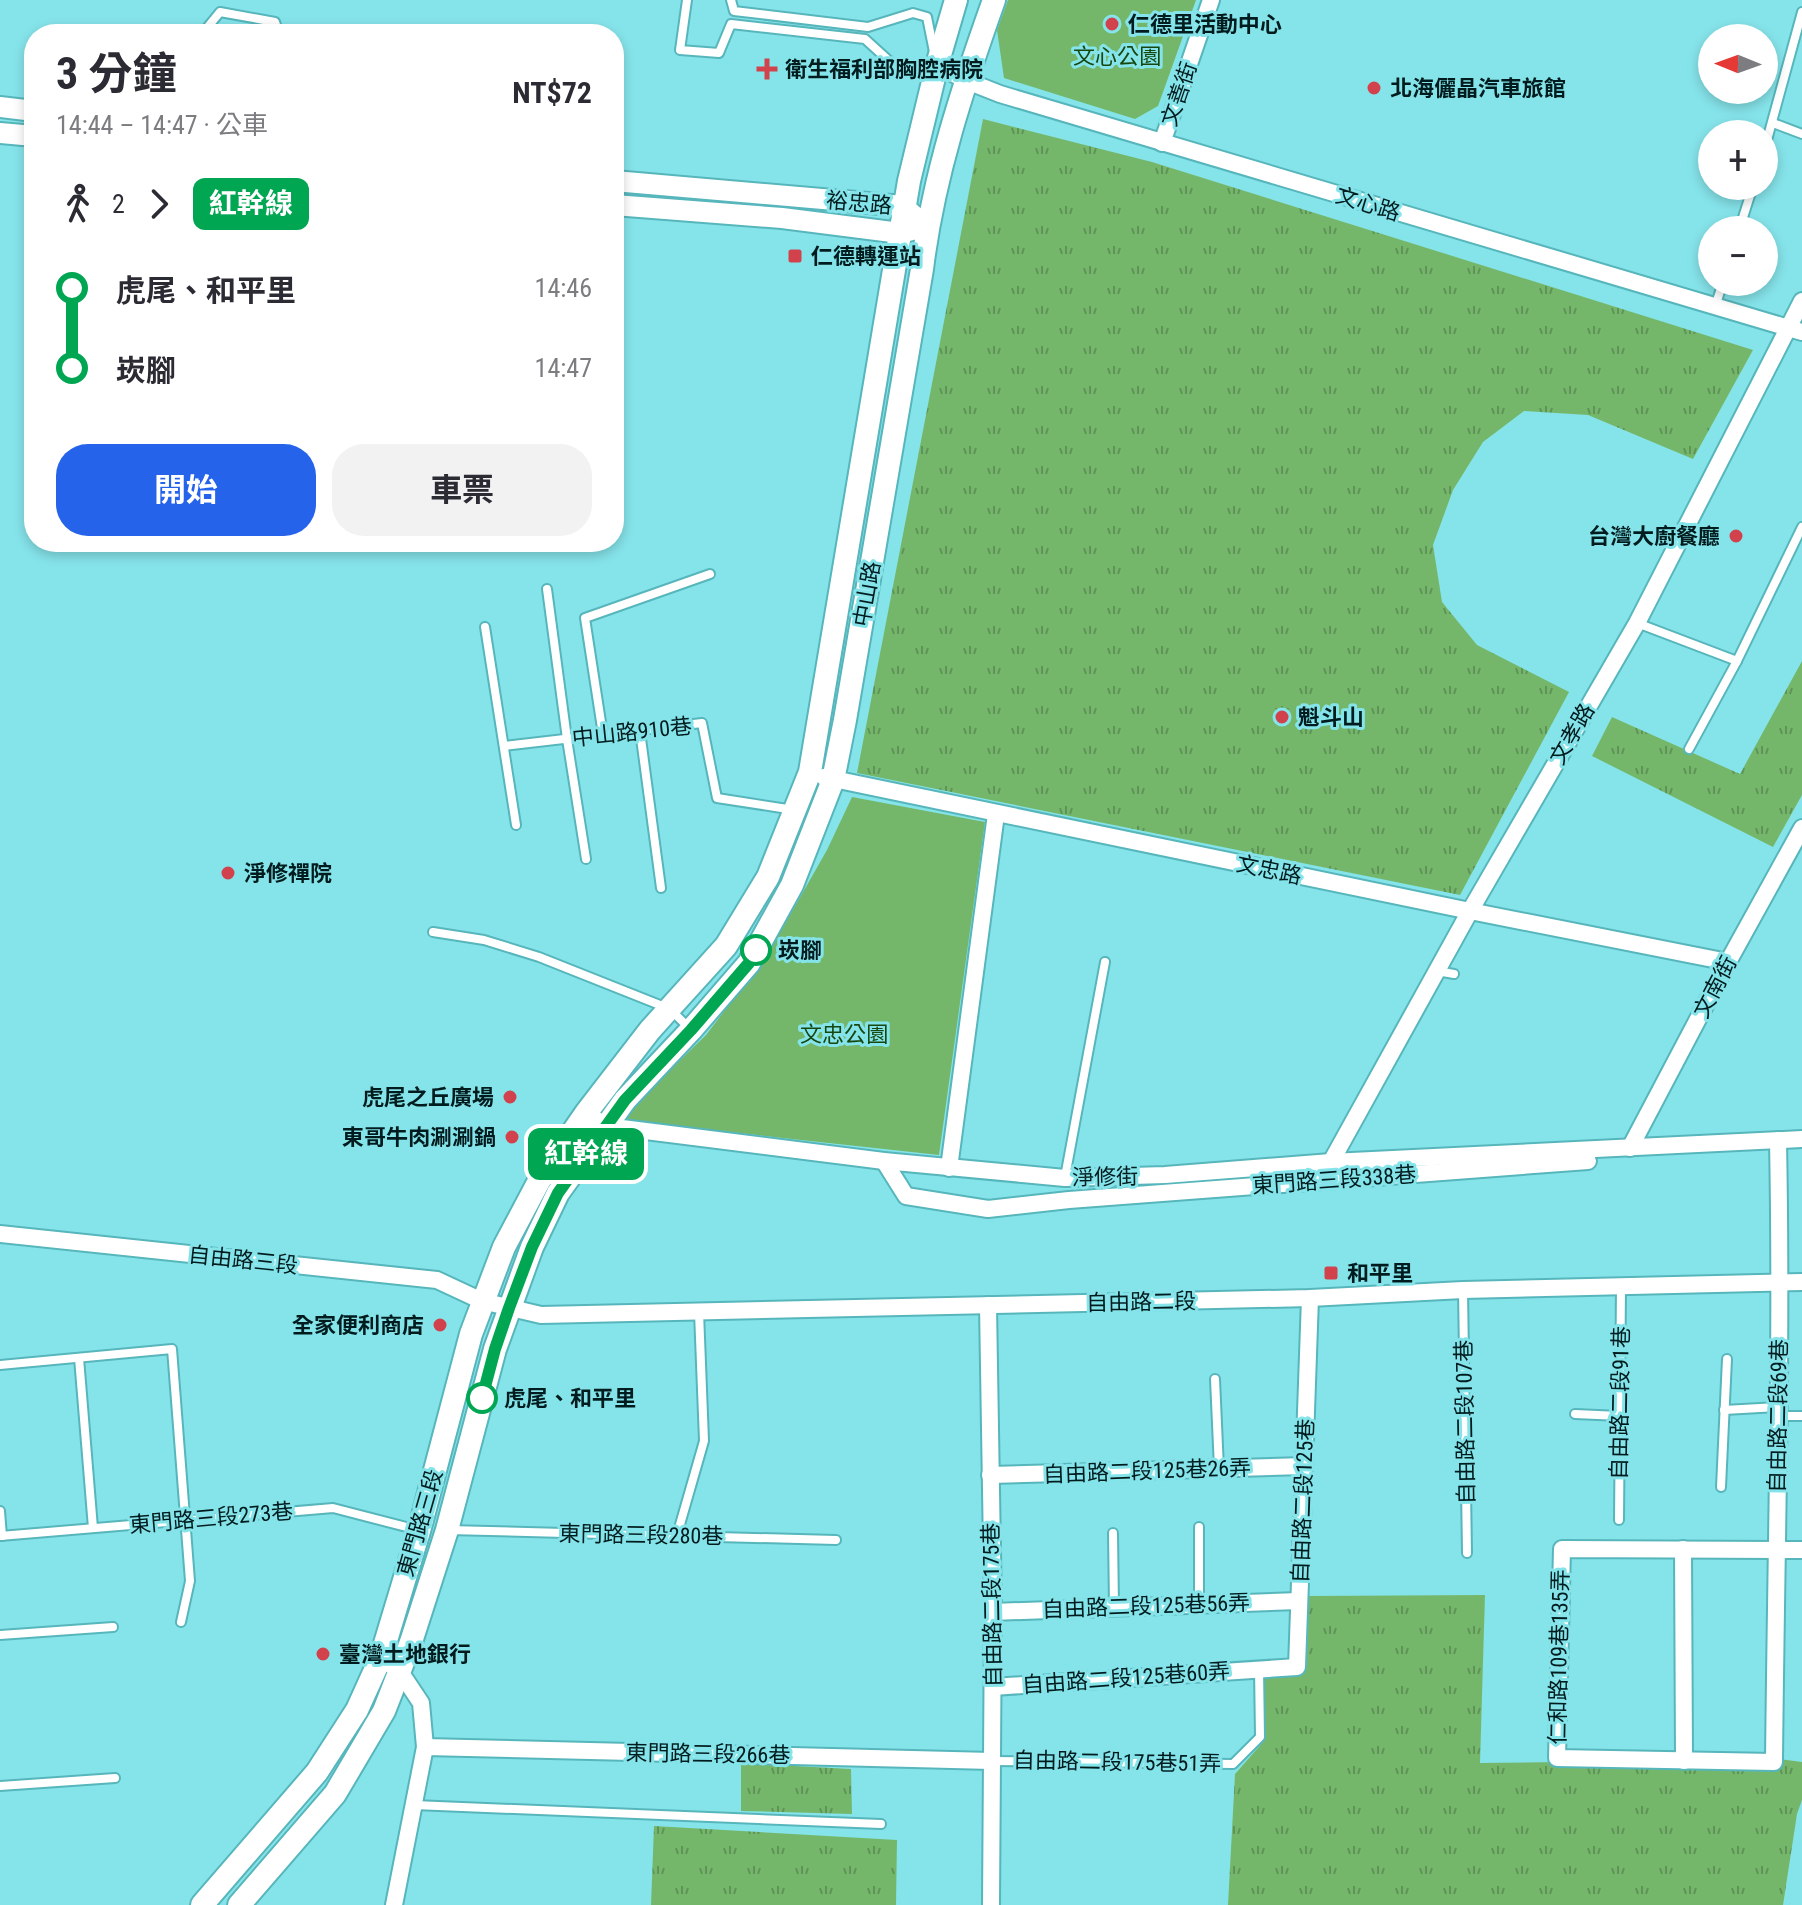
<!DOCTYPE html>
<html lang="zh-TW">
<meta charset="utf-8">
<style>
:root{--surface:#fff;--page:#f2f2f3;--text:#2b2b33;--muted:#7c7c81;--accent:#2563eb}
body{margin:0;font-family:"Roboto Condensed","Noto Sans TC",sans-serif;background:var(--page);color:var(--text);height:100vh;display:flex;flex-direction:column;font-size:30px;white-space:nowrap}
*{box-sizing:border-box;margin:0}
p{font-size:26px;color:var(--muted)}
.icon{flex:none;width:44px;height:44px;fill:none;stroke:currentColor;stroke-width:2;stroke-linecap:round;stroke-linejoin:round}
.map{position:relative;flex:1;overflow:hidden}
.sheet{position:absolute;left:24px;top:24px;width:600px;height:528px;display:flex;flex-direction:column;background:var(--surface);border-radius:32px;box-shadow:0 4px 12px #0003}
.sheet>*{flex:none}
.badge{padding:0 16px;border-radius:12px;font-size:28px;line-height:52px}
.needle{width:52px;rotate:271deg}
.tools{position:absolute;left:1698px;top:24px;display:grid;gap:16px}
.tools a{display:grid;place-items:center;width:80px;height:80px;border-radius:50%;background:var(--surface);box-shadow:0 4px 12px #0003;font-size:40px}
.map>.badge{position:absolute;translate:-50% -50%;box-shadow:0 0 0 4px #fff}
.legs{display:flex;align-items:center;gap:12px;height:88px;padding:0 32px;font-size:26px}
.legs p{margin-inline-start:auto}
.headline{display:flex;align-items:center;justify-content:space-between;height:136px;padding:0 32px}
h1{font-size:44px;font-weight:700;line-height:60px}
.cta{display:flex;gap:16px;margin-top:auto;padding:16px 32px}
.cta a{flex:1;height:92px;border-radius:32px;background:var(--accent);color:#fff;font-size:32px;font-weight:700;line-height:92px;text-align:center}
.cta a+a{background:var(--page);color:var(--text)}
ul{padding:0 32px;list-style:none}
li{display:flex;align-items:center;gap:28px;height:80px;font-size:30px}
li i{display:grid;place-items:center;width:12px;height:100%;margin:0 10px;background:currentColor}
li i::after{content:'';width:20px;height:20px;margin:-10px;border:6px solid;border-radius:50%;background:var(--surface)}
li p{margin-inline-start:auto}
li:first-child i{background:linear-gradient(#0000 50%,currentColor 0)}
li:last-child i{background:linear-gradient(currentColor 50%,#0000 0)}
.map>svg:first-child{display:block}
.grass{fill:url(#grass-tufts)}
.park{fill:#75b76a}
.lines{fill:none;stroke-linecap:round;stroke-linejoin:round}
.service-casing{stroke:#56b6bb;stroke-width:12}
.minor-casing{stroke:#56b6bb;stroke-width:20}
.tertiary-casing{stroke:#56b6bb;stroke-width:24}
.secondary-casing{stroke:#56b6bb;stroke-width:26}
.service{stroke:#fff;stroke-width:8}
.minor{stroke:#fff;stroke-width:16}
.tertiary{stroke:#fff;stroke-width:20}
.secondary{stroke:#fff;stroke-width:22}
.line-1-casing{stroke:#fff;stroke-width:18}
.line-1{stroke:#00a651;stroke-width:12}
.poi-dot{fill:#d2424c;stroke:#85e4ea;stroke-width:3}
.stop-1-dot{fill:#fff;stroke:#00a651;stroke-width:4}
.labels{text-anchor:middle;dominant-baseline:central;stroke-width:6;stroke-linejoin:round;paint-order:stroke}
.poi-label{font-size:22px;font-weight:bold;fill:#001c1e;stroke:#85e4ea;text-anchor:start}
.park-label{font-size:22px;fill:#17470e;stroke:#85e4ea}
.street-label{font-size:22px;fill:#001c1e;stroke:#85e4ea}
.stop-label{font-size:22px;font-weight:bold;fill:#001c1e;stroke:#85e4ea;text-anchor:start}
</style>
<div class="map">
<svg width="1802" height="1905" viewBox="0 0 1802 1905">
<defs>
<pattern id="grass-tufts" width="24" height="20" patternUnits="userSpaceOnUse" patternTransform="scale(2)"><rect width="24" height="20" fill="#75b76a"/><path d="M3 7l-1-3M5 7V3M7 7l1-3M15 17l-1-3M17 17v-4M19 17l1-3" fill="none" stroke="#5e9457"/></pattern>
</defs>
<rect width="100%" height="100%" fill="#85e4ea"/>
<g class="grass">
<polygon points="983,119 1152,162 1753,350 1693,459 1588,415 1524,411 1483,442 1453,490 1433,545 1442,602 1477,645 1569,692 1460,895 857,773"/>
<polygon points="1802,661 1802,795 1773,847 1592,756 1612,717 1740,774"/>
<polygon points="1485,1595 1480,1763 1779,1759 1802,1762 1802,1800 1797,1814 1783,1905 1228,1905 1235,1774 1264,1741 1263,1672 1304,1670 1308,1596"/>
<polygon points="741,1763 851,1769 852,1814 741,1811"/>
<polygon points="654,1826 897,1840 896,1905 651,1905"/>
</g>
<g class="park">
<polygon points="1008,0 1196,0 1158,106 1135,119 1004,78 997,30"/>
<polygon points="852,797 985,822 939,1155 619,1120 706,1035 767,955 827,850"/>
</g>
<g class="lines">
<g class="service-casing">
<g id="service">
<polyline points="687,0 680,50 719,53 731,24 865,39 898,69 937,65"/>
<polyline points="731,0 734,11 868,27 913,13 927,17 934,52"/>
<polyline points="202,34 220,12 275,22 279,34"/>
<polyline points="1773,123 1802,134"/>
<polyline points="1764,151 1802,12"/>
<polyline points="1739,230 1753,186"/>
<polyline points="1715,307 1723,282"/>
<polyline points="547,589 567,739 586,859"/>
<polyline points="1637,623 1737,661"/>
<polyline points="485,627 516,825"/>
<polyline points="640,731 661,888"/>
<polyline points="603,735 585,618 710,574"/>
<polyline points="504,746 702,723 717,798 794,810"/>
<polyline points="1689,749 1737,661 1802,527"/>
<polyline points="433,932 484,940 539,957 670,1009 690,1029"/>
<polyline points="1437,971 1454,974"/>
<polyline points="1065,1177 1105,962"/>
<polyline points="1463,1290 1467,1553"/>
<polyline points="79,1358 93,1528"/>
<polyline points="0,1365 172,1349 190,1581 181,1622"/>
<polyline points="1215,1379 1219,1469"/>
<polyline points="1724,1410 1778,1407"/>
<polyline points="1575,1414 1620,1416"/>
<polyline points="1779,1416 1802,1416"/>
<polyline points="1721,1487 1727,1359"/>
<polyline points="0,1511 2,1536"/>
<polyline points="1619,1520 1621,1286"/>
<polyline points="1199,1527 1199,1604"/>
<polyline points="448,1530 836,1540"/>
<polyline points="1113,1533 1114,1607"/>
<polyline points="677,1535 704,1441 699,1312"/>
<polyline points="0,1536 333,1508 418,1530"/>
<polyline points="0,1635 113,1627"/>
<polyline points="992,1761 1233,1764 1260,1737 1259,1669"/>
<polyline points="0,1786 115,1778"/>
<polyline points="414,1805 881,1824"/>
</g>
</g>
<g class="minor-casing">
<g id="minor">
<polyline points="937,65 967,81 1000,94 1802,332"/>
<polyline points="1162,143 1211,0"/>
<polyline points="824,777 1470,911 1728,962"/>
<polyline points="586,1113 606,1126 884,1161 1065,1178 1165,1175 1331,1162 1802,1139"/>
<path d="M1778,1140C1782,1347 1776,1554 1774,1762L1557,1758L1562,1549C1642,1549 1722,1549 1802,1550"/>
<polyline points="1630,1148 1728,962 1802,828"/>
<polyline points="884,1161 906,1196 988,1209 1069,1200 1588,1161"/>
<polyline points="1331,1162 1470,911 1637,623 1802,301"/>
<polyline points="949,1168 996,814"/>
<polyline points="0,1234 437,1280 482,1301 541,1315 1310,1298 1463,1290 1802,1282"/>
<polyline points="988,1305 993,1612 991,1905"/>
<polyline points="990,1475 1304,1466"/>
<polyline points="1683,1549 1684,1761"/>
<polyline points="993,1612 1299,1601"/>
<polyline points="381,1657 401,1673 421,1703 425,1747 394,1905"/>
<polyline points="993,1687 1297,1667 1310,1298"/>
<polyline points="425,1747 992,1761"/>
</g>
</g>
<g class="tertiary-casing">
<g id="tertiary">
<polyline points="0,107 34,111"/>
<polyline points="0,133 34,136"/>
<polyline points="614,181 903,206 927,227"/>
<polyline points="614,205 782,218 900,233 916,229"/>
</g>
</g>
<g class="secondary-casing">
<g id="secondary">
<polyline points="202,1905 317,1772 357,1710 381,1657 419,1531 471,1334 504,1247 539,1181 586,1113 650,1030 726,946 768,877 810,772 895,264 909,181 937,65 956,0"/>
<path d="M239,1905L335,1794L384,1711L411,1642L447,1530L495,1349L532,1247L558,1193L625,1100L691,1030L749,963L792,885L833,780L845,720L922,269C933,177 963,87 994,0"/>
</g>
</g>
<use href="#service" class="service"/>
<use href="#minor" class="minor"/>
<use href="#tertiary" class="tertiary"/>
<use href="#secondary" class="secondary"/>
</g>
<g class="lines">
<g class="line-1-casing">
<polyline id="line-1" points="482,1398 495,1349 509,1308 532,1247 558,1193 625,1100 691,1030 749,963 756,950"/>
</g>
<use href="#line-1" class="line-1"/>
</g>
<g class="poi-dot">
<circle cx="1112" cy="24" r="8"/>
<path d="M763 57h8v8h8v8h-8v8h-8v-8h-8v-8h8z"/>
<circle cx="1374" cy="88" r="8"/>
<rect x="787" y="248" width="16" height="16" rx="4"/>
<circle cx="1736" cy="536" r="8"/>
<circle cx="1282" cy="717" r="8"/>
<circle cx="228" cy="873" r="8"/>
<circle cx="510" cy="1097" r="8"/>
<circle cx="512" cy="1137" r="8"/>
<rect x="1323" y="1265" width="16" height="16" rx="4"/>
<circle cx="440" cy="1325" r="8"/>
<circle cx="323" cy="1654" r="8"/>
</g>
<g class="stop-1-dot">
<circle cx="756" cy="950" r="14"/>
<circle cx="482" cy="1398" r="14"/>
</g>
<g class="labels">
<g class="poi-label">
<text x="1128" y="24">仁德里活動中心</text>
<text x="785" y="69">衛生福利部胸腔病院</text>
<text x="1390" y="88">北海儷晶汽車旅館</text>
<text x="811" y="256">仁德轉運站</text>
<text x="1720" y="536" text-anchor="end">台灣大廚餐廳</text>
<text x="1298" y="717">魁斗山</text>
<text x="244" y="873">淨修禪院</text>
<text x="494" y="1097" text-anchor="end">虎尾之丘廣場</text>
<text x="496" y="1137" text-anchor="end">東哥牛肉涮涮鍋</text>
<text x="1347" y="1273">和平里</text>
<text x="424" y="1325" text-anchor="end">全家便利商店</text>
<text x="339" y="1654">臺灣土地銀行</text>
</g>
<g class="park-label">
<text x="1117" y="56">文心公園</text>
<text x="844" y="1034">文忠公園</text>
</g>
<g class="street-label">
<text transform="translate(1179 94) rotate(-71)">文善街</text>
<text transform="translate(859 203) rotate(5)">裕忠路</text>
<text transform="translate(1368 204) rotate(17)">文心路</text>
<text transform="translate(867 594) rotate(-80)">中山路</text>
<text transform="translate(632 732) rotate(-6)">中山路910巷</text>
<text transform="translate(1572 734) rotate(-60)">文孝路</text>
<text transform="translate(1269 870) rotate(12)">文忠路</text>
<text transform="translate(1715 987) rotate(-62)">文南街</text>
<text transform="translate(1105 1177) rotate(-1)">淨修街</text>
<text transform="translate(1334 1180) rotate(-4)">東門路三段338巷</text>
<text transform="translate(243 1260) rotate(6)">自由路三段</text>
<text transform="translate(1141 1302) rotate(-1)">自由路二段</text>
<text transform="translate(1620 1403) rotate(-89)">自由路二段91巷</text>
<text transform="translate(1778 1416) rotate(-89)">自由路二段69巷</text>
<text transform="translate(1465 1422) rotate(-91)">自由路二段107巷</text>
<text transform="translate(1147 1471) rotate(-2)">自由路二段125巷26弄</text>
<text transform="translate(1303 1501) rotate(-88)">自由路二段125巷</text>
<text transform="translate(211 1518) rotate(-5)">東門路三段273巷</text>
<text transform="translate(420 1523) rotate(-74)">東門路三段</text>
<text transform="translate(641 1535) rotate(1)">東門路三段280巷</text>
<text transform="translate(992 1605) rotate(-91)">自由路二段175巷</text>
<text transform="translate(1146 1606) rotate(-2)">自由路二段125巷56弄</text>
<text transform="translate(1559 1657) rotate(-89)">仁和路109巷135弄</text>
<text transform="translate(1126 1678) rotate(-4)">自由路二段125巷60弄</text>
<text transform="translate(708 1754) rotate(1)">東門路三段266巷</text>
<text transform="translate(1117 1762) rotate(1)">自由路二段175巷51弄</text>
</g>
<g class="stop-label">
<text x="778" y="950">崁腳</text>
<text x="504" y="1398">虎尾、和平里</text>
</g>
</g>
</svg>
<div class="tools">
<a><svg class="needle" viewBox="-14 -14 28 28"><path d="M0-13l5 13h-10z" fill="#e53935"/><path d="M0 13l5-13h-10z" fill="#7c7c81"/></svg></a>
<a>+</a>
<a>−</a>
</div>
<b class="badge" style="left:586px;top:1154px;background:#00a651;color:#fff">紅幹線</b>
<section class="sheet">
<div class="headline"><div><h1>3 分鐘</h1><p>14:44 – 14:47 · 公車</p></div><b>NT$72</b></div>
<div class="legs"><svg class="icon" aria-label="walk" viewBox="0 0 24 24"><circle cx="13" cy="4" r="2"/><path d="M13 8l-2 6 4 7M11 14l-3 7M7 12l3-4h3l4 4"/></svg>2<svg class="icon" aria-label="forward" viewBox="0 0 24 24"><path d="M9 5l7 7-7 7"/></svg><b class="badge" style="background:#00a651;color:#fff">紅幹線</b></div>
<ul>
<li><i style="color:#00a651"></i><b>虎尾、和平里</b><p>14:46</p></li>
<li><i style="color:#00a651"></i><b>崁腳</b><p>14:47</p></li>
</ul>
<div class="cta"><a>開始</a><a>車票</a></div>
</section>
</div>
